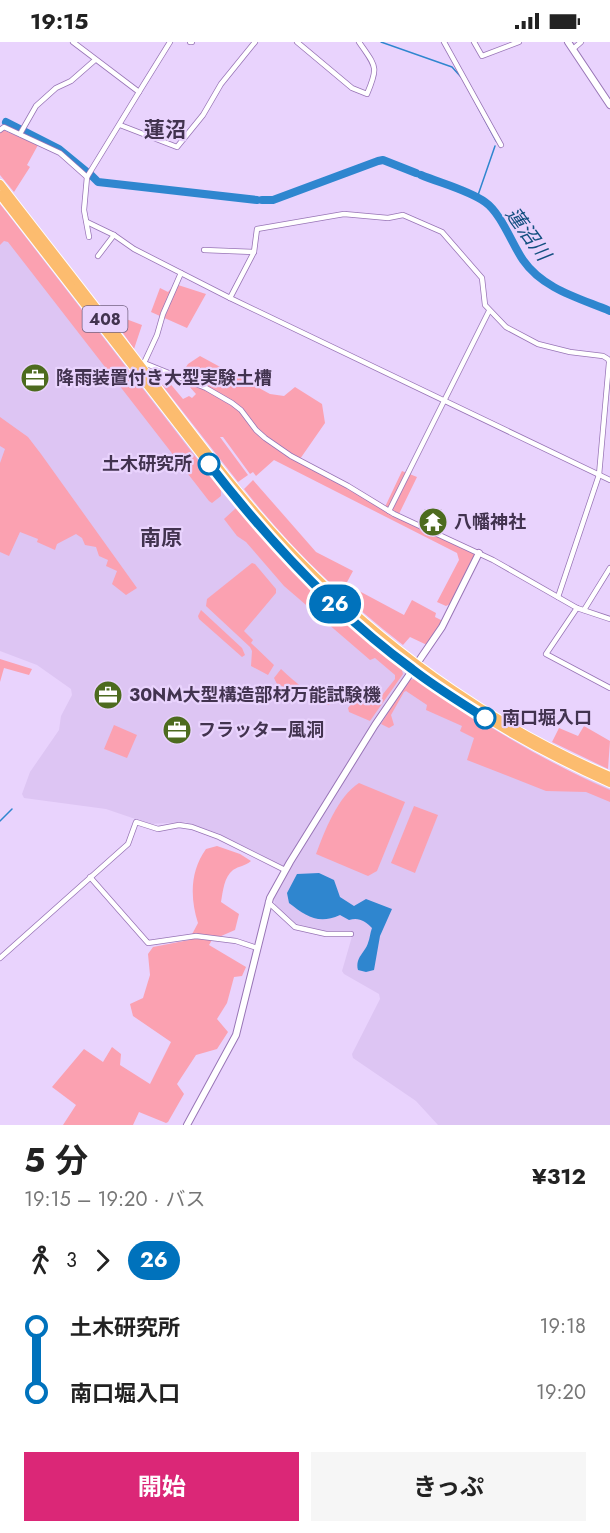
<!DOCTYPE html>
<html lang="ja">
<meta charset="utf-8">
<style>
:root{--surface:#fff;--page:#f6f6f6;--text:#222;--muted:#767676;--accent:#db2777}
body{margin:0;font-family:Jost,"Noto Sans JP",sans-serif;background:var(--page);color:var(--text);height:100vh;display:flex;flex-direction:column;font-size:22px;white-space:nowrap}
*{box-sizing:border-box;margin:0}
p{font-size:20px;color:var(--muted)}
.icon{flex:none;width:33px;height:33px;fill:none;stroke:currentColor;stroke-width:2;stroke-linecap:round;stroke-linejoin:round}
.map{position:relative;height:1083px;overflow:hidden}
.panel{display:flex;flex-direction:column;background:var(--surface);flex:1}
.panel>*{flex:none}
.badge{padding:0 12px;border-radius:20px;font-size:21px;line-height:39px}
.map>.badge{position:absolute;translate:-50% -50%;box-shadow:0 0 0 3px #fff}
.legs{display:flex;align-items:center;gap:9px;height:66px;padding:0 24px;font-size:20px}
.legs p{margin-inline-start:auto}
.summary{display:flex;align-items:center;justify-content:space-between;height:102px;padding:0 24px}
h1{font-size:33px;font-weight:700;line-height:45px}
.button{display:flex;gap:12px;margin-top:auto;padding:12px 24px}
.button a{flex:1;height:69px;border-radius:0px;background:var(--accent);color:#fff;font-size:24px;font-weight:700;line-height:69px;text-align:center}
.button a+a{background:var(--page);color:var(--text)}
ul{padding:0 24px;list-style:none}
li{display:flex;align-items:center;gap:21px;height:66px;font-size:22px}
li i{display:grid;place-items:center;width:9px;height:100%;margin:0 8px;background:currentColor}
li i::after{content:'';width:15px;height:15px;margin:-8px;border:4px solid;border-radius:50%;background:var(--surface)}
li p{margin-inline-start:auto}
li:first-child i{background:linear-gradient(#0000 50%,currentColor 0)}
li:last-child i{background:linear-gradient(currentColor 50%,#0000 0)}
.status{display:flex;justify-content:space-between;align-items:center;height:42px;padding:0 30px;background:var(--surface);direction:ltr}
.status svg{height:16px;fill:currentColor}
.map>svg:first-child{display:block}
.built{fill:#ddc5f3}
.green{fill:#fba1b1}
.water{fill:#2f86cf}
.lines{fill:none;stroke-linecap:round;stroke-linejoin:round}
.stream{stroke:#2f86cf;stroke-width:1.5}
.river{stroke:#2f86cf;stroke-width:8}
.minor-casing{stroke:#9875b6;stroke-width:6}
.tertiary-casing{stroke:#9875b6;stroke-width:8}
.trunk-casing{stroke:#fff;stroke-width:10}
.minor{stroke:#fff;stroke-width:4.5}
.tertiary{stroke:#fff;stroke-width:6}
.trunk{stroke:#fcbc6f;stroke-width:8}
.line-1-casing{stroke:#fff;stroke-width:14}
.line-1{stroke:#0072bc;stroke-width:9}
.stop-1-dot{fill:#fff;stroke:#0072bc;stroke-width:3}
.labels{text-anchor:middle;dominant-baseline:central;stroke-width:4.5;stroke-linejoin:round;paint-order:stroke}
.shield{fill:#e9d3fd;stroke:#746383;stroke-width:1.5}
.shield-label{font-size:16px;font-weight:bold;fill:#42334f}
.poi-label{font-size:18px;font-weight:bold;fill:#42334f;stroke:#e9d3fd;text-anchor:start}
.stop-label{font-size:18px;font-weight:bold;fill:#42334f;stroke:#e9d3fd;text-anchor:end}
.water-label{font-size:20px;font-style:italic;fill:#134f80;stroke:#e9d3fd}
.quarter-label{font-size:21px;font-weight:bold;fill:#42334f;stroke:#e9d3fd}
</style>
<div class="status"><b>19:15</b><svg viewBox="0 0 49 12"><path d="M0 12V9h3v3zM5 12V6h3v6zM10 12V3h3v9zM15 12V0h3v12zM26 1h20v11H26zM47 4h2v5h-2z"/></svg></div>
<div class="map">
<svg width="610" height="1083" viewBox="0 0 610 1083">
<rect width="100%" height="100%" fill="#e9d3fd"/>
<polygon class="built" points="5,168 221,446 304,541 351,584 415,636 479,678 535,711 571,730 610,747 610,1083 438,1083 416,1059 353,1016 352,1012 380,957 379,952 344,932 342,929 353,891 323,889 294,881 275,863 274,856 290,828 220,792 185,780 150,782 106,767 24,756 22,752 30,730 59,688 61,674 72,653 71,647 37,623 0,609 0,175"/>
<g class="green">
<polygon points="3,88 38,103 27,123 30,125 14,150 0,133 0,90"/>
<polygon points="0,162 221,448 221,454 212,461 209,459 8,200 4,199 0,203"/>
<polygon points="175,242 206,252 187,286 151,270 160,246 168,250"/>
<polygon points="126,277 142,283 134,307 123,291"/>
<polygon points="200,314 270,352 284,354 295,345 322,362 325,381 300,417 384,467 402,429 417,435 398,474 475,512 450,562 446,564 437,560 459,518 457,511 274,418 256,434 253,430 250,432 223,395 220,395 248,433 238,440 162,343 168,339 183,357 189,354 192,356 196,352 180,334 188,322"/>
<polygon points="0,375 28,395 41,412 137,546 126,553 112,542 117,529 106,524 108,518 99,514 96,505 85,503 82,496 76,492 57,502 55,508 37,500 38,497 20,490 9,514 0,510 0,421 5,407 0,404"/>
<path d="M253,438L316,510L353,529L346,542L404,573L412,558L436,571L435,575L441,578V581L427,603L410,595L403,603C344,557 290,506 244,447Z"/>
<path d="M236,466C288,524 338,579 401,625L403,632L370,679L349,670L348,666L358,653L365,660L372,652L379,657L395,637V633L375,616L370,618L284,544L246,500L237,494L224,477Z"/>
<polygon points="252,521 255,522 276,547 276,551 244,589 253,598 251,601 274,623 268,633 251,624 252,609 250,605 206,564 207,557"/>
<polygon points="201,568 242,606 245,613 242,615 199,577 198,574"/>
<polygon points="0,617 32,627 29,633 4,626 0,640"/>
<path d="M281,627C296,641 311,654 330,661L329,663L277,642L274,636Z"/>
<path d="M415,637C478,679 541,718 610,748V760L586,750L546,749L467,718L474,696L460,689L462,684L426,668L427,663L406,649L404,650L391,673L394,683L389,686L381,682L408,638Z"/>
<polygon points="114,683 137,693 127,716 104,707"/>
<polygon points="584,684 610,699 608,727 552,700 559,686 578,694"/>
<path d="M359,741L405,760L377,829L368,834L316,812C324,790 338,754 359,741Z"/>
<polygon points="414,764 438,773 415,831 391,821"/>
<path d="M217,804L240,812L251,819C245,824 239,824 233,828C224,835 223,849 221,860L239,872L235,888L212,898L209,903L246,925L242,934L234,935L227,961L217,977L228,990L217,1007L196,1013L177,1042L184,1052L168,1080L166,1081L139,1070L133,1083H63L76,1063L52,1045L84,1007L103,1020L112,1005L121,1012L120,1023L150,1042L171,1000L133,974L130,962L143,956L150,933L148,912L153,905L189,898L198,881C190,856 190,829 206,807Z"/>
</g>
<path class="water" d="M319,831L334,838L340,855L354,864L366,857L392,867L380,894L374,928L366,930L358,928C355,915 365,911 368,901C370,896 370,891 372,886C365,879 359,875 349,878L340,873C318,883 306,874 289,861L287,851L297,832Z"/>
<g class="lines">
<g class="stream">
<polyline points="381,0 452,25 461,35"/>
<polyline points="473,56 496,99"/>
<polyline points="477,156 495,104"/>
<polyline points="0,779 12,767"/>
</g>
<g class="river">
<polyline points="6,80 59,107 87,130"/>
<polyline points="91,133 98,140 257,158"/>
<path d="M421,133C440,141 468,148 485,160C501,171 512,202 523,218C543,247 579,256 610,269"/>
<polyline points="262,158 273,158 378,119 383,118 416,131"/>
</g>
<g class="minor-casing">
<g id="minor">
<polyline points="73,0 139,50 87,135 84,168 89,195"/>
<polyline points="190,0 192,0"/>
<path d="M297,0L352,46L367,52C379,24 376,25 359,0"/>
<polyline points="444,0 501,103"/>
<polyline points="474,0 482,14 519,0"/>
<polyline points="573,7 581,0"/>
<polyline points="139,50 170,0"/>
<polyline points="120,83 177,105 203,73 221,42 255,0"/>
<polyline points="0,88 4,85 60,111 87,135"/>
<polyline points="20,92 36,64 56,46 71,39 95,18"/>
<polyline points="87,180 114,193 134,207 230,256 610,438"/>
<polyline points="204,208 254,210"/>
<polyline points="98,214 114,193"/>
<polyline points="230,256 254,210 257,187 344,172 388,176 403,173 442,190 482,236 485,263 506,285 538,302 570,310 603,314 608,317 610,322"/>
<polyline points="144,321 157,293 163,272 181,231"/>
<polyline points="141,324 144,321 206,346 232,361 241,368 256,388 265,396 291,414 348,444 394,472 493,518 577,566 610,577"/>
<polyline points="389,469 489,269"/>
<polyline points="558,555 599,433 609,321"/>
<polyline points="577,566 546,612 610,646"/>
<polyline points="584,568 610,526"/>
<polyline points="90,835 148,901 196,894 236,899 257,906"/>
<polyline points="268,860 295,885 326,892 351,892"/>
<polyline points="0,916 128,802 136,780 158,787 179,783 192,785 219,795 285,828"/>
</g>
</g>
<g class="tertiary-casing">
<g id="tertiary">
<polyline points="568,0 610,63"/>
<polyline points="187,1083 236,993 270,856 290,820 375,683 442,585 479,511"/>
</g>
</g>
<g class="trunk-casing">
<g id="trunk">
<path d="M0,142C48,204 97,266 144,328C198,399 251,472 315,534C399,617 501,688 610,734"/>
<path d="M0,153L231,451C338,580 457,673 610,741"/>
</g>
</g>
<use href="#minor" class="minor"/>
<use href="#tertiary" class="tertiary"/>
<use href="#trunk" class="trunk"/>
</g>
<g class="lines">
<g class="line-1-casing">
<path id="line-1" d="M209,422C268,498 334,570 412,627C435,645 460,660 485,676"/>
</g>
<use href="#line-1" class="line-1"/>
</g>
<defs>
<g id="office-disc" transform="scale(1.5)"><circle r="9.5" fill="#4d6b1f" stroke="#e9d3fd"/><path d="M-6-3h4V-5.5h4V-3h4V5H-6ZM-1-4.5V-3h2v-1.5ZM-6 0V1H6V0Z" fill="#fff"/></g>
<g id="temple-disc" transform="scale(1.5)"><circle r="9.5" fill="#4d6b1f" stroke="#e9d3fd"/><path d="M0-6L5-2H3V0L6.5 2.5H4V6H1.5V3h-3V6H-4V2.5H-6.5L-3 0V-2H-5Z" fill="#fff"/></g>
</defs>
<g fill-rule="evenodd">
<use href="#office-disc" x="35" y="336"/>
<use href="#temple-disc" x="433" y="480"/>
<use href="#office-disc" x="108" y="653"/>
<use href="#office-disc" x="177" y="688"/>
</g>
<g class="stop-1-dot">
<circle cx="209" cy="422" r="10"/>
<circle cx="485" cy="676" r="10"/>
</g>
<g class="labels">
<rect class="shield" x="82.5" y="264" width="45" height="26" rx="4.5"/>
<g class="shield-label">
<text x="105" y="277">408</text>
</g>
<g class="poi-label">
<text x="56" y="336">降雨装置付き大型実験土槽</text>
<text x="454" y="480">八幡神社</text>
<text x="129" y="653">30NM大型構造部材万能試験機</text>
<text x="198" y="688">フラッター風洞</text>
</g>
<g class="stop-label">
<text x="192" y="422">土木研究所</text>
<text x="502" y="676" text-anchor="start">南口堀入口</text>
</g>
<g class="water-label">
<text transform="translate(528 192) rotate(54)">蓮沼川</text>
</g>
<g class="quarter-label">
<text x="165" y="88">蓮沼</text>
<text x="161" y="496">南原</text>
</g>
</g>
</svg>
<b class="badge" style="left:335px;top:562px;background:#0072bc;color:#fff">26</b>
</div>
<section class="panel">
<div class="summary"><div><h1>5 分</h1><p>19:15 – 19:20 · バス</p></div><b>¥312</b></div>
<div class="legs"><svg class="icon" aria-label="walk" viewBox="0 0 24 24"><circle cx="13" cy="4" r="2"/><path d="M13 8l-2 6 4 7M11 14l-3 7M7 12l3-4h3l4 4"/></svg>3<svg class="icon" aria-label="forward" viewBox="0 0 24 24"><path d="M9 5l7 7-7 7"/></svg><b class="badge" style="background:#0072bc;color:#fff">26</b></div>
<ul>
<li><i style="color:#0072bc"></i><b>土木研究所</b><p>19:18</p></li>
<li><i style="color:#0072bc"></i><b>南口堀入口</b><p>19:20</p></li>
</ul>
<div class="button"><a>開始</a><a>きっぷ</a></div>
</section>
